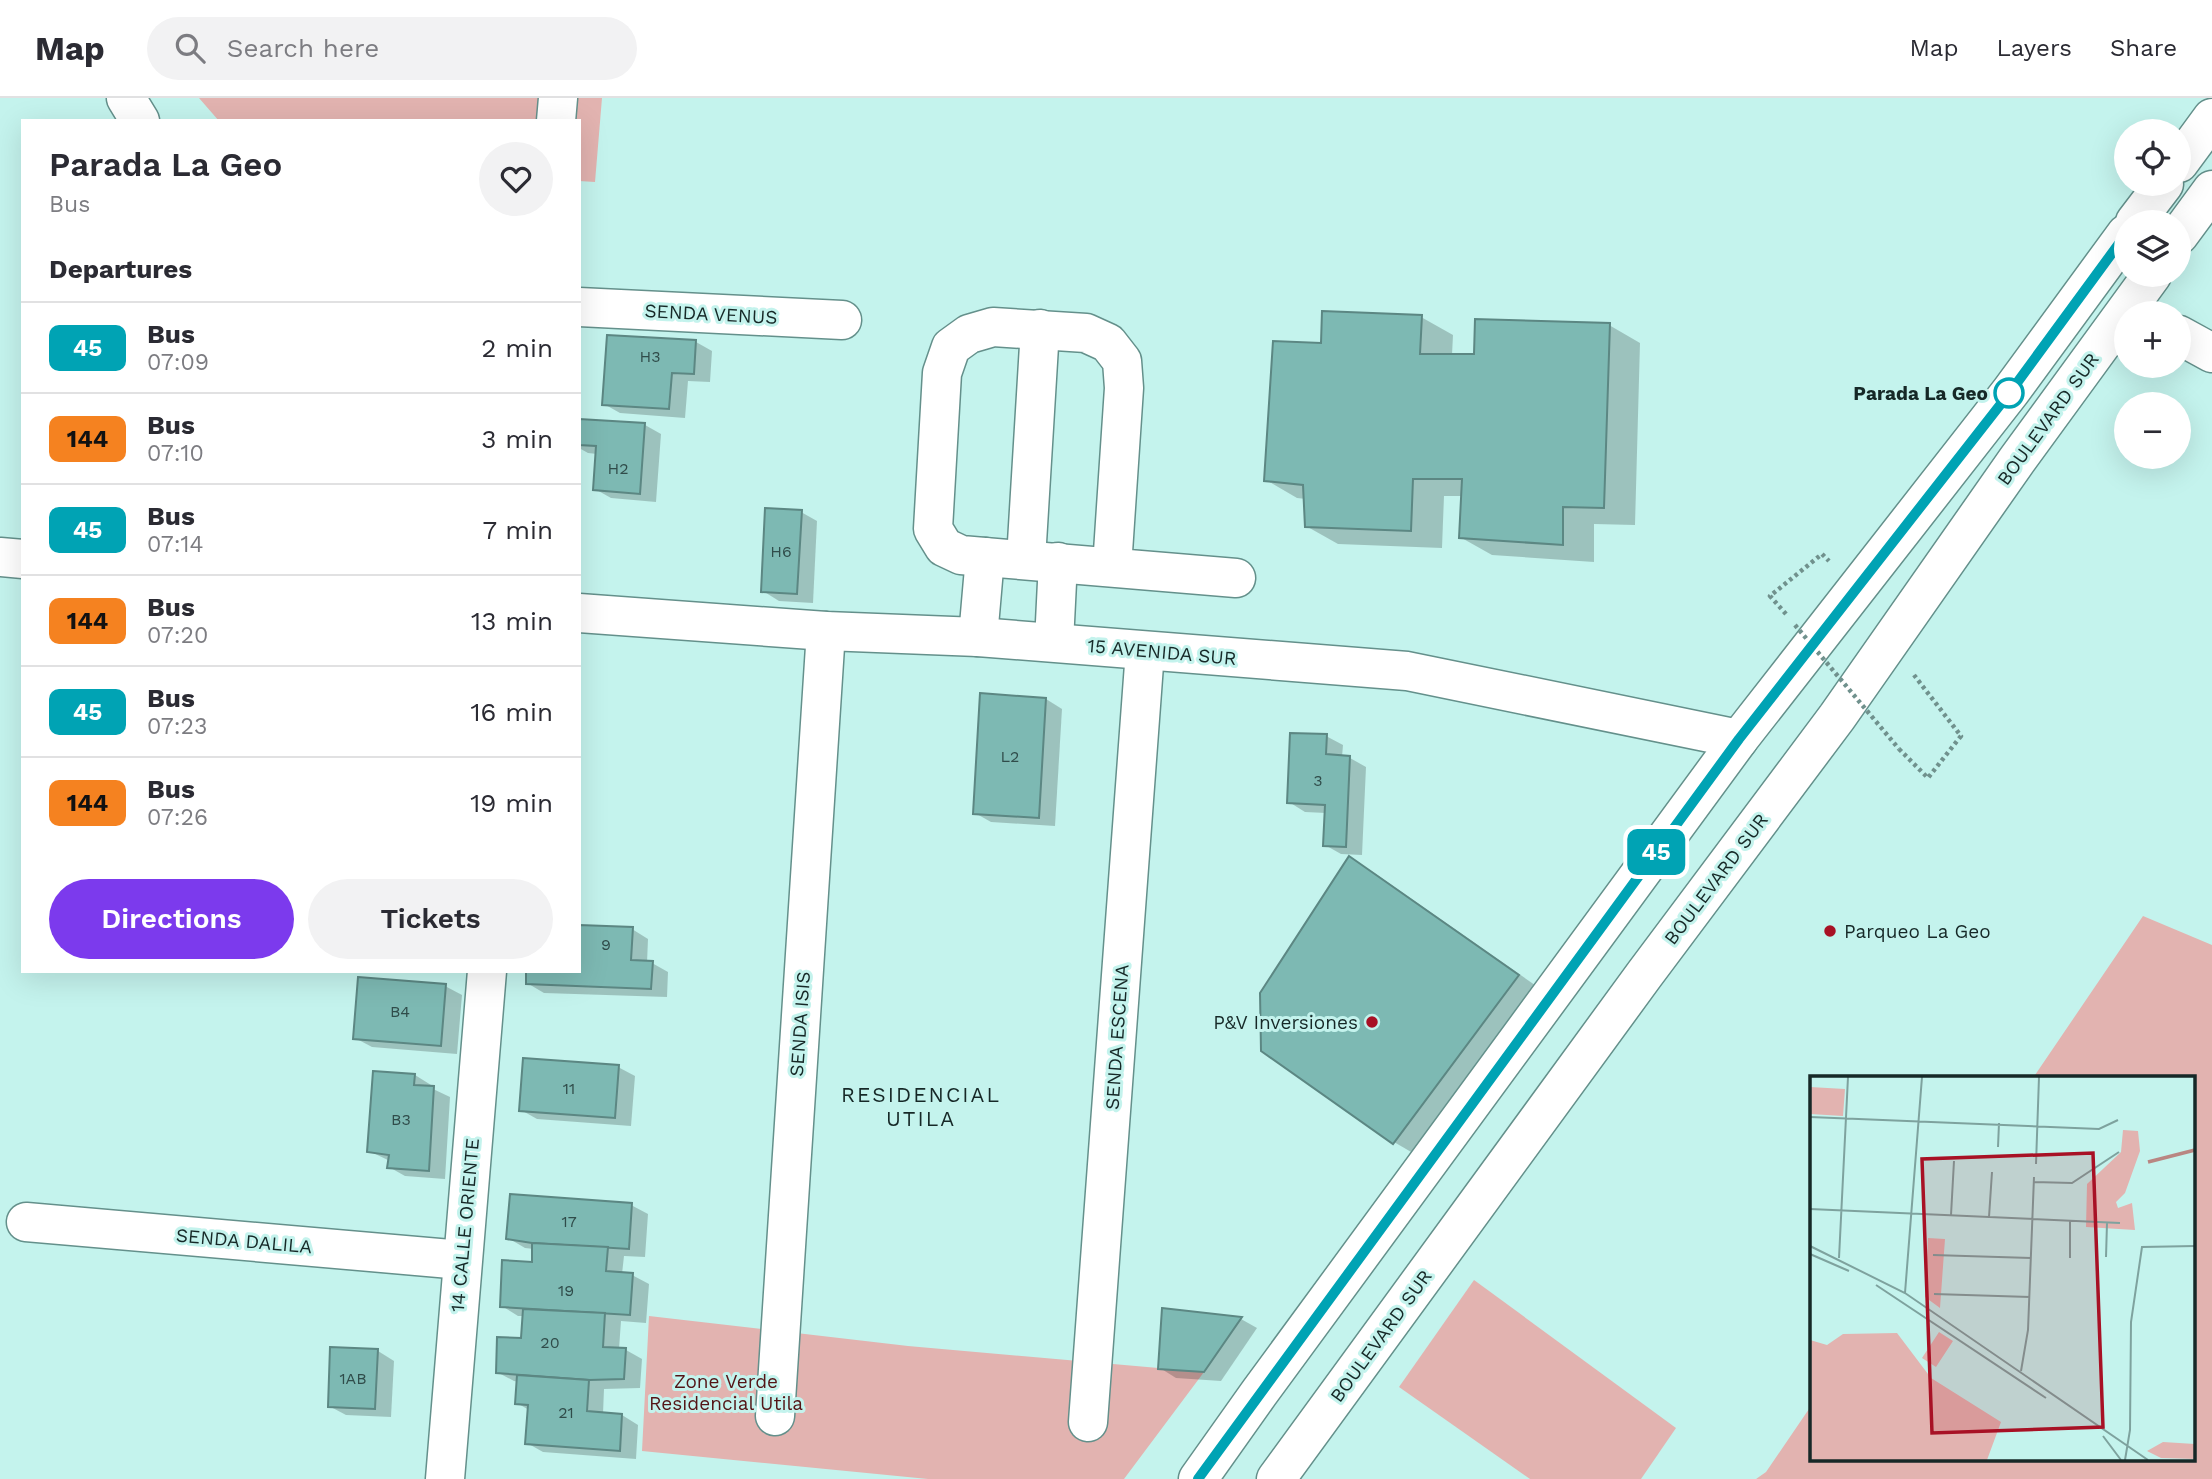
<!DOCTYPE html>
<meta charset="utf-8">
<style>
:root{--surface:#fff;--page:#f2f2f3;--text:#2b2b33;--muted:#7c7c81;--line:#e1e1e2;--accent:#7c3aed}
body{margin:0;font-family:"Work Sans",sans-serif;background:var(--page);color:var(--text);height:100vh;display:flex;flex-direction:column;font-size:26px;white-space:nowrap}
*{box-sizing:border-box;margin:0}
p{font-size:23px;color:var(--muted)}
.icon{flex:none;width:38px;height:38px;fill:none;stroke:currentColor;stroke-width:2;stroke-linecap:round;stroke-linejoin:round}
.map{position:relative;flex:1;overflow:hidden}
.panel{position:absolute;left:21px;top:21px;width:560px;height:854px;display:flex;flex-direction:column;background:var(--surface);border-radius:0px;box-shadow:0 7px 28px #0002}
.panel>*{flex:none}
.badge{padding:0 14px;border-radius:10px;font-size:24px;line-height:46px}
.tools{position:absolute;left:2114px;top:21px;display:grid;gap:14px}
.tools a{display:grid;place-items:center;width:77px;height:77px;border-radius:50%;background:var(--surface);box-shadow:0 7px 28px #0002;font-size:35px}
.map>.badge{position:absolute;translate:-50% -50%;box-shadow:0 0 0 4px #fff}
h2{padding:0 28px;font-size:26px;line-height:63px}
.round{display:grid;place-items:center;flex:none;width:74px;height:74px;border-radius:37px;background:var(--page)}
.head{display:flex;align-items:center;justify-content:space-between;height:119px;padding:0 28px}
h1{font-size:33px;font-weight:600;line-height:52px}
.action{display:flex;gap:14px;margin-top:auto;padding:14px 28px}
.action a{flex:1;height:80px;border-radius:42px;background:var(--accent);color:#fff;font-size:28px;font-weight:600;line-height:80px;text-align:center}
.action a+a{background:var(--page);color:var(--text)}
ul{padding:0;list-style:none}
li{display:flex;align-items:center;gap:21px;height:91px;padding:0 28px;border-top:2px solid var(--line)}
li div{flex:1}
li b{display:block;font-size:26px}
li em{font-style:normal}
li .badge{min-width:77px;font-weight:700;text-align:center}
header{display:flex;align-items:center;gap:42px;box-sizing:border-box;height:98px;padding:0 35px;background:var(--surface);border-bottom:2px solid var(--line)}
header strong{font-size:33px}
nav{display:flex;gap:38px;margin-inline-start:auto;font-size:24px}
.search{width:490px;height:63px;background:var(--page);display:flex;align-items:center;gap:18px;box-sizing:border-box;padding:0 24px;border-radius:38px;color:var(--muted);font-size:26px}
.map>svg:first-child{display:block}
.green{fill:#e2b3b0}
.shadow{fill:#0003}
.building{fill:#7db9b3;stroke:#5c8783;stroke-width:2}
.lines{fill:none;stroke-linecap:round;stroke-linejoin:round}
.minor-casing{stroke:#64908b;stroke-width:41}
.highway-casing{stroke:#64908b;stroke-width:41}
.path{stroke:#70918d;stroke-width:4.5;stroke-dasharray:3.5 3.5;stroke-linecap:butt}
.minor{stroke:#fff;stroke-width:38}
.highway{stroke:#fff;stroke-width:38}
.path-bridge{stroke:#70918d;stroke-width:4.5;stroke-dasharray:3.5 3.5;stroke-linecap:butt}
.line-casing{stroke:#fff;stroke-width:16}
.line{stroke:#00a3b4;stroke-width:10}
.stop-dot{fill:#fff;stroke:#00a3b4;stroke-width:3.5}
.poi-dot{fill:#a81125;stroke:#c4f3ed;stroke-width:2.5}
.labels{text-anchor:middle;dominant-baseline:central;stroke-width:6;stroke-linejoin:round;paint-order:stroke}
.number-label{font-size:16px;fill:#304c4a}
.street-label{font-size:19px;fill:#162827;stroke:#c4f3ed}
.stop-label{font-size:19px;font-weight:bold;fill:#162827;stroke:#c4f3ed;text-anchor:end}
.poi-label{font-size:19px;fill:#162827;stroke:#c4f3ed;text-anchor:start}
.park-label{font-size:19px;fill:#531416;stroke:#c4f3ed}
.neighbourhood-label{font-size:21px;letter-spacing:2px;fill:#162827;stroke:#c4f3ed}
.inset-river{fill:none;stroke:#b98682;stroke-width:3.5}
.inset-road{fill:none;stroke:#7ea29e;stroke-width:2}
.view{fill:#a81125;fill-opacity:0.15;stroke:#a81125;stroke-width:3.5}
.inset-edge{fill:none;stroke:#162827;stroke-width:3.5}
</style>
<header>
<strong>Map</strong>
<div class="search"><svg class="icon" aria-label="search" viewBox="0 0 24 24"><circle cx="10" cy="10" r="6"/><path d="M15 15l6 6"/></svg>Search here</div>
<nav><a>Map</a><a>Layers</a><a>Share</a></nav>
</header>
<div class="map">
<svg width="2212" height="1381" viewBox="0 0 2212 1381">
<rect width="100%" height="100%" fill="#c4f3ed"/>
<g class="green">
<polygon points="199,0 602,0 595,84 579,83 579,23 219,23"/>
<polygon points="2143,818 2212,847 2212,1381 1756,1381 1766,1374 1811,1308 1811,1362 2193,1362 2193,980 2033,980"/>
<polygon points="1474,1182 1676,1330 1641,1381 1530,1381 1399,1289"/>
<polygon points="649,1218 908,1248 1204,1274 1124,1381 928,1381 642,1353"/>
</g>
<g class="shadow">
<polygon points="1421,219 1453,237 1452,257 1476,257 1609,227 1640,245 1635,427 1594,426 1594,464 1492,457 1460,439 1463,398 1444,398 1442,450 1338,446 1306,428 1306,401 1297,400 1266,382 1322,247"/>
<polygon points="696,244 712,253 710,284 688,283 685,320 620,315 604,306"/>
<polygon points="579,323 645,327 661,336 656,404 611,400 595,391 597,356 588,355 579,350"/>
<polygon points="801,414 817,423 813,505 779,503 763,493"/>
<polygon points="1046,601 1062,611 1055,728 991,724 975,715"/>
<polygon points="1326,638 1343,647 1342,659 1350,660 1366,669 1362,757 1341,756 1325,747 1326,715 1305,714 1289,704"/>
<polygon points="1349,760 1373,774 1542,892 1418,1058 1394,1044"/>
<polygon points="632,831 648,841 647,865 652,865 668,874 667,899 544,895 527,885 579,873"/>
<polygon points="445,888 462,897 457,956 372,949 355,940"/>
<polygon points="618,969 635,978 631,1028 537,1021 521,1012"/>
<polygon points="415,977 431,987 431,990 450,999 445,1081 405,1078 389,1069 390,1063 369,1053"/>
<polygon points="631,1107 648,1116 645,1159 624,1158 622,1176 632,1177 649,1186 646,1225 621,1223 619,1251 626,1252 642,1261 640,1290 604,1291 603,1316 622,1317 638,1327 636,1361 543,1354 527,1345 529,1312 517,1305 519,1284 514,1283 497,1274 523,1242 524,1218 518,1218 502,1208 533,1166 534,1151 525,1150 508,1140"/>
<polygon points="1164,1212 1241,1221 1257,1230 1221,1283 1176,1280 1160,1270"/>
<polygon points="378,1253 394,1263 391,1319 346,1317 329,1308"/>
</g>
<g class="building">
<polygon points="1322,213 1422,217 1420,256 1474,256 1475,221 1610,225 1604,410 1563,409 1563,447 1459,440 1462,381 1413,381 1411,433 1305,429 1303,387 1264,383 1273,243 1321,245"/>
<polygon points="607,237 696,242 694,276 672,275 669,311 602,307"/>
<polygon points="579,321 645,325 640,396 593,392 596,348 579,347"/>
<polygon points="765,410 802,412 797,496 761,494"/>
<polygon points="980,595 1046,600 1039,720 973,716"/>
<polygon points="1290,635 1327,636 1326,656 1350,658 1346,749 1323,748 1325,707 1287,705"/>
<polygon points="1349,758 1519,877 1393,1046 1261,953 1260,895"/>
<polygon points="579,827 633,829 631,862 653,863 651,891 526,886 526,873 579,873"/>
<polygon points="358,879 446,886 441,948 353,941"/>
<polygon points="523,960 619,967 615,1020 519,1013"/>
<polygon points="373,973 415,976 414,987 434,988 429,1073 387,1070 389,1057 367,1054"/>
<polygon points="510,1096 632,1105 629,1151 532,1145 506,1141"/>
<polygon points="532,1145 608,1149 606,1173 633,1175 630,1217 500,1209 502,1162 532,1164"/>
<polygon points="1162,1210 1242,1219 1204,1274 1158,1271"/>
<polygon points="523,1211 605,1215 603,1249 626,1250 624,1281 589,1282 496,1275 497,1239 521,1240"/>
<polygon points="330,1249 378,1251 375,1311 328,1309"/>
<polygon points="517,1277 589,1282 587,1313 622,1316 620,1353 525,1346 528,1307 515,1306"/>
</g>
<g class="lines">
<g class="minor-casing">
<g id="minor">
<polyline points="126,0 140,23"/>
<polyline points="556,23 558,0"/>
<polyline points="579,209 842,222"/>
<polyline points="2179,237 2212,255"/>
<polyline points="0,459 23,461"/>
<polyline points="1026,461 1040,231"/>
<polyline points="1112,469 1124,290 1122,263 1108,245 1086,235 993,229 969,236 951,249 942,275 933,431 944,449 961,457 1236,480"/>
<polyline points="579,515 826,533 978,539 1407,573 1739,641"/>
<polyline points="978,539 985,459"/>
<polyline points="1054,544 1058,464"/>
<polyline points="26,1124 462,1162"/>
<polyline points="775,1318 826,533"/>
<polyline points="1088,1324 1145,553"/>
<polyline points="445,1381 487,873"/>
</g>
</g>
<g class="highway-casing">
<g id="highway">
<polyline points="2179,65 2212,20"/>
<polyline points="2135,124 2164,86"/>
<polyline points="2179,137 2212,92"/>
<polyline points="1198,1381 1259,1295 1739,641 2011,293 2126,136"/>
<polyline points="1276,1381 1644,877 1837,619 2017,362 2152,177"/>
</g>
</g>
<g class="path">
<polyline points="1786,516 1770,498 1822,456 1829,463"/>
<polyline points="1899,651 1928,680 1961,638 1914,577"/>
</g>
<use href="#minor" class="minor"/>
<use href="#highway" class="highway"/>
<polyline class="path-bridge" points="1795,527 1899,651"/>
</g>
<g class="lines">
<g class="line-casing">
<polyline id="line" points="1198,1381 1739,641 2011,293 2126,136"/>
</g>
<use href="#line" class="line"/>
</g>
<circle class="stop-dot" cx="2009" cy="295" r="14"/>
<g class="poi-dot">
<circle cx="1830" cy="833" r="7"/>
<circle cx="1372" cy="924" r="7"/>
</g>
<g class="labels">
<g class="number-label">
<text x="650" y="258">H3</text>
<text x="618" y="370">H2</text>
<text x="781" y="453">H6</text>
<text x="1010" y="658">L2</text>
<text x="1318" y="682">3</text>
<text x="606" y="846">9</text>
<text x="400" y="913">B4</text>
<text x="569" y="990">11</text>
<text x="401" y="1021">B3</text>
<text x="569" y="1123">17</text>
<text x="566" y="1192">19</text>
<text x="550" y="1244">20</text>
<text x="353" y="1280">1AB</text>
<text x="566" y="1314">21</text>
</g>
<g class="street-label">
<text transform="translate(711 216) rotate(3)">SENDA VENUS</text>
<text transform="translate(2048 321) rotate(-54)">BOULEVARD SUR</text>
<text transform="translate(1162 554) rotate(5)">15 AVENIDA SUR</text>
<text transform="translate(1716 781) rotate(-53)">BOULEVARD SUR</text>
<text transform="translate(800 926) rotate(-86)">SENDA ISIS</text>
<text transform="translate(1117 939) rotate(-86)">SENDA ESCENA</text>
<text transform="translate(465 1127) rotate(-85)">14 CALLE ORIENTE</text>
<text transform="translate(244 1143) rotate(5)">SENDA DALILA</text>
<text transform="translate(1381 1238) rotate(-54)">BOULEVARD SUR</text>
</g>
<g class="stop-label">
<text x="1988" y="295">Parada La Geo</text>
</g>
<g class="poi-label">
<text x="1844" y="833">Parqueo La Geo</text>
<text x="1358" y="924" text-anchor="end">P&amp;V Inversiones</text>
</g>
<g class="park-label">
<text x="726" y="1283">Zone Verde<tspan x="726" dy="22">Residencial Utila</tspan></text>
</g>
<g class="neighbourhood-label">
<text x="921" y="996">RESIDENCIAL<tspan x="921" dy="24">UTILA</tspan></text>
</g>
</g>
<g transform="translate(1810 978)">
<rect width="385" height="385" fill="#c4f3ed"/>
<path d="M0,11L35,13L33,40L0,38ZM313,54L328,55L330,75L315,117L306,126L308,132L322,127L325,154L276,151L277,108L311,76ZM118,162L135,163L130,232L115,221ZM129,256L143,265L126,291L112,282ZM87,257L121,302L191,346L177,384H0V264L17,269L33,258ZM353,366L385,368V383L351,382L337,375Z" fill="#e2b3b0"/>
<path class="inset-river" d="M338,86L385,74"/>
<path class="inset-road" d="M0,41L289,53L308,44M188,71L189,47M226,88L229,1M224,106L262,107L309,76M0,133L310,147M141,139L144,85M179,141L182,96M0,170L95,217L338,384M0,178L39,195M123,179L221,182M296,181L297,147M29,182L38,1M260,182V145M66,209L236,322M95,217L112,1M124,218L220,221M211,295L218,254L224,101M293,360L311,384M315,384L320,354L321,246L332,171L385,170"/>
<path class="view" d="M283,77L293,351L122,357L112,83Z"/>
<rect width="385" height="385" class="inset-edge"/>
</g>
</svg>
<div class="tools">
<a><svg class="icon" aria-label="locate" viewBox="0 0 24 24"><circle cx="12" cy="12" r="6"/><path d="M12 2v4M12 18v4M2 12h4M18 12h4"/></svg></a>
<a><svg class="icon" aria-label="layers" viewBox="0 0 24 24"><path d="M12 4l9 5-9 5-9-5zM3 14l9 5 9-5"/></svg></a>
<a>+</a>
<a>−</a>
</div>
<b class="badge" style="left:1656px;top:754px;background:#00a3b4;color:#fff">45</b>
<section class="panel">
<div class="head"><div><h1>Parada La Geo</h1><p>Bus</p></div><a class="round"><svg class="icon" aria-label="heart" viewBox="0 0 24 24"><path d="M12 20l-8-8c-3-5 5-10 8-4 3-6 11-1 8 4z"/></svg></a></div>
<h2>Departures</h2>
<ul>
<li><span class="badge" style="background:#00a3b4;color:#fff">45</span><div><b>Bus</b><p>07:09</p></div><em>2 min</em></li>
<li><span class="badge" style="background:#f58220;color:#111">144</span><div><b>Bus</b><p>07:10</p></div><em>3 min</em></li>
<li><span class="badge" style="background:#00a3b4;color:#fff">45</span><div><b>Bus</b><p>07:14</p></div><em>7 min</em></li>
<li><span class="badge" style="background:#f58220;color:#111">144</span><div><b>Bus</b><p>07:20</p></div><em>13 min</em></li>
<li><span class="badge" style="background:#00a3b4;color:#fff">45</span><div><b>Bus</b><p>07:23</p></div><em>16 min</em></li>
<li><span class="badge" style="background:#f58220;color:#111">144</span><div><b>Bus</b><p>07:26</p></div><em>19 min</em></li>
</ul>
<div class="action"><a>Directions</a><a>Tickets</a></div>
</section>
</div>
